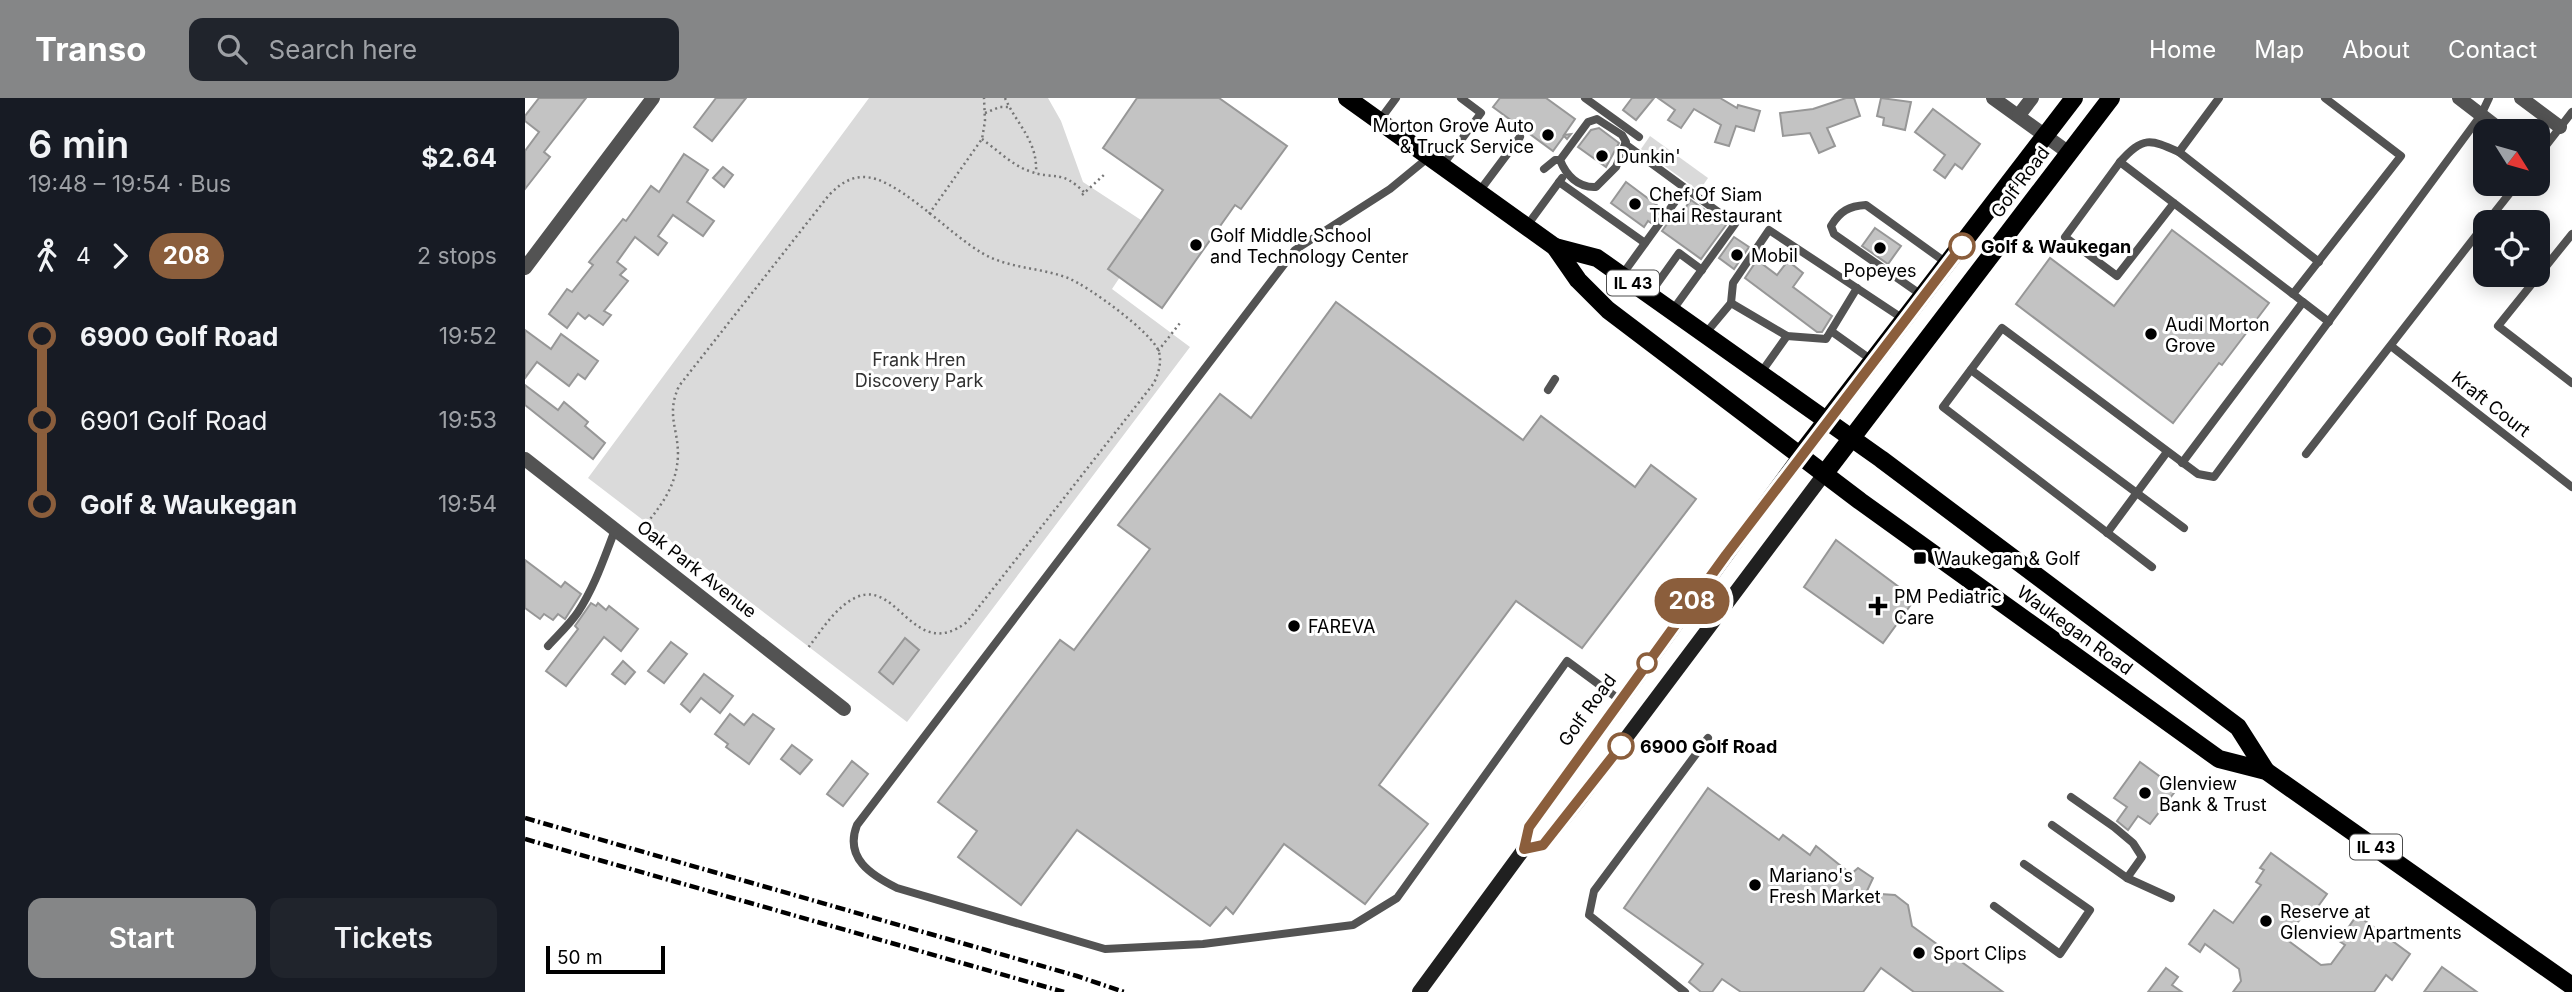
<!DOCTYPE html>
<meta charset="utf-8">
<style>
:root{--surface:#171b24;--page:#20242c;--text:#f1f3f6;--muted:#9ea1a6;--accent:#858687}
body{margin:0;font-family:Inter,sans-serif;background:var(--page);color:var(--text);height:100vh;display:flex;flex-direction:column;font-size:26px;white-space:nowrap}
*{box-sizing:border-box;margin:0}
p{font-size:23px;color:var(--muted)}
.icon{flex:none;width:38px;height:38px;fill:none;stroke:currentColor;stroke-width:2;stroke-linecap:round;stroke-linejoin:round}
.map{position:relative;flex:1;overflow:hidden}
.panel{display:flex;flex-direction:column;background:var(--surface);width:525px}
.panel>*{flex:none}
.badge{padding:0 14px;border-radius:23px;font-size:24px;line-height:46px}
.needle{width:46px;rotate:127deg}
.fabs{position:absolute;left:1948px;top:21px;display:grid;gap:14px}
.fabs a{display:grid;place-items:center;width:77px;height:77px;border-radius:14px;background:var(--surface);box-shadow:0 4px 18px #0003;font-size:35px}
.scale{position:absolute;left:21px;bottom:18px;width:119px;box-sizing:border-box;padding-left:7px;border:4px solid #000;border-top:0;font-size:19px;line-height:24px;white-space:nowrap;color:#000;-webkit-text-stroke:5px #fff;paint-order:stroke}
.map>.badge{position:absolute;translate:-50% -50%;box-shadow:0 0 0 4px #fff}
.legs{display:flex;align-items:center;gap:10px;height:77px;padding:0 28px;font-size:23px}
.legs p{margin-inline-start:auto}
.headline{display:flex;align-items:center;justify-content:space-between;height:119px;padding:0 28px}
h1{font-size:38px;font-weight:600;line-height:52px}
.button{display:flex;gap:14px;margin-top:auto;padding:14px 28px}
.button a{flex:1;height:80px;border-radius:14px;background:var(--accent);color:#fff;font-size:28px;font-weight:600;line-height:80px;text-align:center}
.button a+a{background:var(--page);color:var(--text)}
ul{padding:0 28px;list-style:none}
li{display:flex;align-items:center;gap:24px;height:84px;font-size:26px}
li i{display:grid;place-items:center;width:10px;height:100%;margin:0 9px;background:currentColor}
li i::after{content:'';width:18px;height:18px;margin:-9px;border:5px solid;border-radius:50%;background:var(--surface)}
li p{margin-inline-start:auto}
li:first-child i{background:linear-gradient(#0000 50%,currentColor 0)}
li:last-child i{background:linear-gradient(currentColor 50%,#0000 0)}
header{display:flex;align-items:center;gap:42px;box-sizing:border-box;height:98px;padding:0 35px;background:var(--accent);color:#fff}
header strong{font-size:33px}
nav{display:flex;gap:38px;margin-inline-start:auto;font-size:24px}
.search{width:490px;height:63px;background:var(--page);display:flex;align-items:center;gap:18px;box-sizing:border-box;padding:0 24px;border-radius:14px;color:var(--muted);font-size:26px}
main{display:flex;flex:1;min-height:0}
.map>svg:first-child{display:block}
.green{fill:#dadada}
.building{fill:#c3c3c3;stroke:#979797;stroke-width:2}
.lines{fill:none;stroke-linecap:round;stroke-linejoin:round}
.path{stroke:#757575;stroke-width:2.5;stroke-dasharray:2 3.5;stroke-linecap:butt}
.service{stroke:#535353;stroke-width:8}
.minor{stroke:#535353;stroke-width:14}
.secondary{stroke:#202020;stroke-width:14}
.primary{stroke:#000;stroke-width:18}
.rail{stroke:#000;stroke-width:4.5;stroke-dasharray:10 3.5 2 3.5;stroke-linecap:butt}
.line-1-casing{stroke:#fff;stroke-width:16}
.line-1{stroke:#8b5e3c;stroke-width:10}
.poi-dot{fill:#000;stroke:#fff;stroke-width:2.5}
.stop-1-dot{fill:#fff;stroke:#8b5e3c;stroke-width:3.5}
.labels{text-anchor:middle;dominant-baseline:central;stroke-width:6;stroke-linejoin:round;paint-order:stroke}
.shield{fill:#fff;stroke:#4c4c4c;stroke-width:2}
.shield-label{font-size:16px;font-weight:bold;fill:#000}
.poi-label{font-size:18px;fill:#000;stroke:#fff;text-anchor:start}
.street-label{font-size:18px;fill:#000;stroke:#fff}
.stop-label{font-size:18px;font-weight:bold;fill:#000;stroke:#fff;text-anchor:start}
.park-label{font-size:18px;fill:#313131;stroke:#fff}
</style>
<header>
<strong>Transo</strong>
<div class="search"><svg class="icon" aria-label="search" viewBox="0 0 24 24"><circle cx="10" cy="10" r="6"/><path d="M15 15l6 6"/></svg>Search here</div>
<nav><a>Home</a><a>Map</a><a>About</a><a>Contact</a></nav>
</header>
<main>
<section class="panel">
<div class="headline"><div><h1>6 min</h1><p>19:48 – 19:54 · Bus</p></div><b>$2.64</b></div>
<div class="legs"><svg class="icon" aria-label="walk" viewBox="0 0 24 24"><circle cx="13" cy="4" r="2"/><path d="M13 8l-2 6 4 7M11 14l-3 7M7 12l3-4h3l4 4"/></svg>4<svg class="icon" aria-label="forward" viewBox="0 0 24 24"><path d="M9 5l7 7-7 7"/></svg><b class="badge" style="background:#8b5e3c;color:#fff">208</b><p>2 stops</p></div>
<ul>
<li><i style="color:#8b5e3c"></i><b>6900 Golf Road</b><p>19:52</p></li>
<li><i style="color:#8b5e3c"></i><span>6901 Golf Road</span><p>19:53</p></li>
<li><i style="color:#8b5e3c"></i><b>Golf &amp; Waukegan</b><p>19:54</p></li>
</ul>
<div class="button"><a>Start</a><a>Tickets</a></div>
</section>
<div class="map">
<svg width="2047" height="894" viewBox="0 0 2047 894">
<rect width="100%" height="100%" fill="#fff"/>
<g class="green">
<polygon points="344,0 523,0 536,23 558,84 616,122 583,170 595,179 587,191 665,249 382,624 63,380"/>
<polygon points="1125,38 1183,80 1174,93 1116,51"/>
</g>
<g class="building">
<polygon points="14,0 61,0 19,54 25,59 0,91 0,53 14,34 0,23 0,18"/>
<polygon points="191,0 221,0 187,43 169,29"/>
<polygon points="612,0 694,0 762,48 716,111 710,107 637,210 583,171 638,92 578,50"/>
<polygon points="975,0 1021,0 1050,21 1039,37 1046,36 1042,41 1039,38 1028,53 968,9"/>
<polygon points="1107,0 1129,0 1111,22 1098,12"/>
<polygon points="1133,0 1195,0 1212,10 1213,7 1235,13 1229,33 1211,28 1204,48 1190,44 1196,27 1169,11 1156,30 1143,22 1150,12"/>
<polygon points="1321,0 1329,0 1335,18 1302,30 1310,48 1294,55 1285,35 1258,38 1255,15 1288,11"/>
<polygon points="1356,0 1386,4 1380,32 1358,27 1359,20 1352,18"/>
<polygon points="1408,11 1455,46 1437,71 1430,66 1420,80 1409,72 1420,57 1390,34"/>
<polygon points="1074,30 1094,45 1081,69 1053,49 1066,32"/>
<polygon points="159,56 183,72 162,104 189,123 178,138 148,117 133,138 142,145 133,157 110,139 92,164 101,171 95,177 103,183 79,213 86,217 78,227 64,217 60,221 53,215 42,230 24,216 42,191 47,194 68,167 64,164 98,121 101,123 126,88 134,94"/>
<polygon points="198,69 208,77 199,89 188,80"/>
<polygon points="1101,84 1137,111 1126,125 1123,123 1119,129 1086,105"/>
<polygon points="1166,102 1201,127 1176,161 1137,133 1148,118 1152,121"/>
<polygon points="1350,130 1376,148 1363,166 1337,148"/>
<polygon points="1647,132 1744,205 1697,267 1694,265 1648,325 1491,206 1525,160 1589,208"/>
<polygon points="1209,139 1224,149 1209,171 1194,160"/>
<polygon points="1232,162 1252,177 1263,163 1278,175 1268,189 1307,218 1297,234 1292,234 1220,180"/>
<polygon points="811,204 998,342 1016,318 1110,389 1126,367 1171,401 1057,550 991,503 854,687 903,726 840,806 759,746 708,816 701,809 685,828 552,732 496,807 433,759 452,733 413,704 535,542 549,552 625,451 593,427 695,296 726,320"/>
<polygon points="0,232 26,251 36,236 73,263 60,281 53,276 44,288 12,264 0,280"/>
<polygon points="0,287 33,312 39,304 63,324 60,328 80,345 68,361 0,307"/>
<polygon points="1311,442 1390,501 1358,545 1279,489"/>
<polygon points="0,462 36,489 40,484 56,496 40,521 33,516 28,522 19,516 15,521 0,510"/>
<polygon points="66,505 71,508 73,505 81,512 84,508 113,531 96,553 79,539 41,588 21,573 53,531 50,528"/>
<polygon points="380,540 394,552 368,586 354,574"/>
<polygon points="146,544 162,556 139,585 123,573"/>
<polygon points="98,563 110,574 100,586 87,576"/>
<polygon points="179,576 208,598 195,615 176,600 165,614 156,606"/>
<polygon points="205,616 219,627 228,616 249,631 224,666 201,649 203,646 190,636"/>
<polygon points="267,647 287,662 275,676 256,661"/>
<polygon points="327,663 343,676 318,708 302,696"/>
<polygon points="1615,664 1652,691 1625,726 1613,718 1603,732 1592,723 1602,709 1589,700"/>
<polygon points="1183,690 1254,742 1258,737 1285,757 1291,748 1326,776 1333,770 1348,780 1341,795 1370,797 1383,807 1387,828 1478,894 1389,894 1356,870 1338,894 1216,894 1197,881 1187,894 1176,894 1164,884 1178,866 1099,810"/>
<polygon points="1746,755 1802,796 1784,821 1778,817 1761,841 1796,867 1806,866 1820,847 1814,843 1832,817 1885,856 1867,882 1861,877 1849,894 1708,894 1716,883 1714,871 1680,846 1675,854 1664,846 1689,812 1708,825 1736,787 1731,784 1739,772 1735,770"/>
<polygon points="1917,869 1952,894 1899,894"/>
<polygon points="1641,870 1653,879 1647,887 1657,894 1623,894"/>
</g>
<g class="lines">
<g class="path">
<path d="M480,0C492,27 513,43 511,75"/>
<polyline points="460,15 475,9 484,9"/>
<path d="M457,41C471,51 487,67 504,73C530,83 535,70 560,95"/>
<polyline points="557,97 581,75"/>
<polyline points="404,116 457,41 460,23 459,0"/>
<polyline points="633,253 655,225"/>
<path d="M122,425C139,404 152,385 153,357C153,329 141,317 154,288L304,97C318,83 331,75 351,81C384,92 425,136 457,155C484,171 514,169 543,180C563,188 628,235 634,254C637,265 633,276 629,285L442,524C389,565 373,481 332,499C311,508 296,533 283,550"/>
</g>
<g class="service">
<polyline points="1060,0 1114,39"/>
<polyline points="1694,0 1654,54 1794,164"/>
<polyline points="854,23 871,0"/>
<polyline points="1100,46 1160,90"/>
<path d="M904,59L865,91L770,152L332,727C319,760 346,777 372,790L580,851L678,846L828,827L872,800L1042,563L1095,602"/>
<polyline points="2012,59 2047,14"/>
<path d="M1595,64C1618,38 1625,41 1654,54"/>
<polyline points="917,68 956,15 936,0"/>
<path d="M1019,71L1030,62H1035L1063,24L1072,21L1097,37L1101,44L1091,69L1071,89C1053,90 1041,77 1035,62"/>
<polyline points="1034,84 1120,145"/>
<polyline points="953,95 995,39"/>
<polyline points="1649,105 1592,178 1540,139 1595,64 1768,196 1778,204 1657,365"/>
<polyline points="1962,124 1992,86"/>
<polyline points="1001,129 1037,80"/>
<polyline points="2047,136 1973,228 2047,285"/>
<polyline points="1097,177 1160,90 1210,126 1147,213"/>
<polyline points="1768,196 1876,58 1800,0"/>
<polyline points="1124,197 1154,155 1177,172"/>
<path d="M1398,198L1309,136L1306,128C1315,113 1324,108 1341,107L1423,166"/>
<polyline points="1778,204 1804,224"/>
<polyline points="1206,205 1262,238 1301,241 1332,190"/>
<polyline points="1306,233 1348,263"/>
<polyline points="1180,236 1206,205 1208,185 1244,132 1380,222"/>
<polyline points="1866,248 2047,389"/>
<polyline points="1446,272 1659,430"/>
<polyline points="1235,276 1262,238"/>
<polyline points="1023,292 1030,281"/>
<polyline points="1781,356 1960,126"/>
<polyline points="1582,435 1642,354"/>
<polyline points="1627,469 1418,309 1477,230 1673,376 1689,379 1956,17 1964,0"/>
<path d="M23,548C33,537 45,526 53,514C70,488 79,460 90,432"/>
<polyline points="1546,699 1589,729 1608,745 1617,759 1602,780"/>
<polyline points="1527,727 1602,780 1646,800"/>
<polyline points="1469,808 1535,856 1565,812 1499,766"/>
<polyline points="1160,894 1064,817 1069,793 1183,640"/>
</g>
<g class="minor">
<polyline points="1468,0 1544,55"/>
<polyline points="1934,0 1977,33"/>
<polyline points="1996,0 2035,29"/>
<polyline points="1494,17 1507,0"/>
<polyline points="0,170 128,0"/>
<polyline points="0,361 319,611"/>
</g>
<g class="secondary">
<polyline points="999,751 1018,747 1056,700 1300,375"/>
<polyline points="894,894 999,751 1004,729 1275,357"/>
</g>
<g class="primary">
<polyline points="822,0 1030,149 1053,182 1083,212 1335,403 1694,661 1741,673 2047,888"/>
<polyline points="1030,149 1072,160 1356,361 1713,629 1741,673"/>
<polyline points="1275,357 1549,0"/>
<polyline points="1300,375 1586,0"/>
</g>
<g class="rail">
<polyline points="0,720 552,878 599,894"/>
<polyline points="0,741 539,894"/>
</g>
</g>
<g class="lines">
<g class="line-1-casing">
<polyline id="line-1" points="1096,648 1018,747 999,751 1004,729 1201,457 1437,148"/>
</g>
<use href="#line-1" class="line-1"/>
</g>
<g class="poi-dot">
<circle cx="1023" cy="37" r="7"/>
<circle cx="1077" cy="58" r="7"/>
<circle cx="1110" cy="106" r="7"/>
<circle cx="671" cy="147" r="7"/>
<circle cx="1355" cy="150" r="7"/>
<circle cx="1212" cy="157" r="7"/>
<circle cx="1626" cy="236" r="7"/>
<rect x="1388" y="453" width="14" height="14" rx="3.5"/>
<path d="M1349.5 497.5h7v7h7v7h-7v7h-7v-7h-7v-7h7z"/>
<circle cx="769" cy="528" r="7"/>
<circle cx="1620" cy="695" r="7"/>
<circle cx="1230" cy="787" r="7"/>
<circle cx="1741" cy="823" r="7"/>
<circle cx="1394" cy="855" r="7"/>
</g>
<g class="stop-1-dot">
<circle cx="1437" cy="148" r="12"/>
<circle cx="1122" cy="565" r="9"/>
<circle cx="1096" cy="648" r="12"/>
</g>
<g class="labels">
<g class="shield">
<rect x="1082" y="172.5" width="52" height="25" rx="5"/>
<rect x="1825" y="736.5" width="52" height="25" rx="5"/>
</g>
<g class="shield-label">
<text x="1108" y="185">IL 43</text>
<text x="1851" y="749">IL 43</text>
</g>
<g class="poi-label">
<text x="1009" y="27" text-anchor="end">Morton Grove Auto<tspan x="1009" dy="21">&amp; Truck Service</tspan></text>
<text x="1091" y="58">Dunkin'</text>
<text x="1124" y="96">Chef Of Siam<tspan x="1124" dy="21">Thai Restaurant</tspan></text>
<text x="685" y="137">Golf Middle School<tspan x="685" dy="21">and Technology Center</tspan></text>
<text x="1226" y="157">Mobil</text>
<text x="1355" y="172" text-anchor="middle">Popeyes</text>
<text x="1640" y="226">Audi Morton<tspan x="1640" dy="21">Grove</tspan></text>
<text x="1409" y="460">Waukegan &amp; Golf</text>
<text x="1369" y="498">PM Pediatric<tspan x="1369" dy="21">Care</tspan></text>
<text x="783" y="528">FAREVA</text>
<text x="1634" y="685">Glenview<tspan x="1634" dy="21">Bank &amp; Trust</tspan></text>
<text x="1244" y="777">Mariano's<tspan x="1244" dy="21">Fresh Market</tspan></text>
<text x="1755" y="813">Reserve at<tspan x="1755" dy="21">Glenview Apartments</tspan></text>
<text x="1408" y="855">Sport Clips</text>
</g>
<g class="street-label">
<text transform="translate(1495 84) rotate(-53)">Golf Road</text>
<text transform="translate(1966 306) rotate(38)">Kraft Court</text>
<text transform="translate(172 471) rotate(38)">Oak Park Avenue</text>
<text transform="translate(1550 532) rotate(36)">Waukegan Road</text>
<text transform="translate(1062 612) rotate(-54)">Golf Road</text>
</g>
<g class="stop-label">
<text x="1456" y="148">Golf &amp; Waukegan</text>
<text x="1115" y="648">6900 Golf Road</text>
</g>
<g class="park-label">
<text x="394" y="261">Frank Hren<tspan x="394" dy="21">Discovery Park</tspan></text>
</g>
</g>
</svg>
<div class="fabs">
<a><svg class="needle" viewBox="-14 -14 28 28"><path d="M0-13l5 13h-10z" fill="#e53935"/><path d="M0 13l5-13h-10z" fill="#9ea1a6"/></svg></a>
<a><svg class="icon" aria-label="locate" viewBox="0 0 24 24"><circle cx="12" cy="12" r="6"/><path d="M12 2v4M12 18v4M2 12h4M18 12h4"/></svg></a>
</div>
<div class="scale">50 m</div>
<b class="badge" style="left:1167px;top:503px;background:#8b5e3c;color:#fff">208</b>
</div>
</main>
